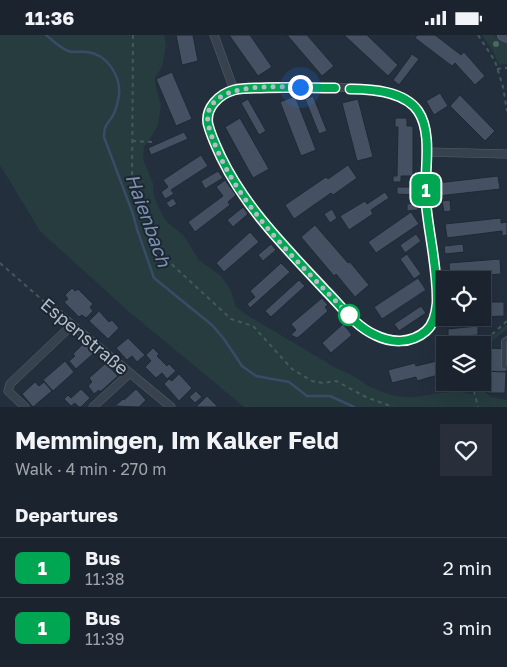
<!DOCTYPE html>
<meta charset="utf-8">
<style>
:root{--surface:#1b232e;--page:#282f3a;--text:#f1f3f6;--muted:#a0a4aa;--line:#39404a}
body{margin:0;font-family:"Golos Text",sans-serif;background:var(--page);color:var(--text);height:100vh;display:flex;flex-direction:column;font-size:19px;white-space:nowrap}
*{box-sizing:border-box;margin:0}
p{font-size:16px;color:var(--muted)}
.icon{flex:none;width:28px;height:28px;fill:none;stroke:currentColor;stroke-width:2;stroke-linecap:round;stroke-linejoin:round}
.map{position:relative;height:372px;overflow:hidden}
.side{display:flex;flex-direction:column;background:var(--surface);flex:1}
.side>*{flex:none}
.badge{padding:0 10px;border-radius:8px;font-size:18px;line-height:32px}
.controls{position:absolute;left:436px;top:236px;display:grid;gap:10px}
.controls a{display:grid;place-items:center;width:55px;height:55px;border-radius:0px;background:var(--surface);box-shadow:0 5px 20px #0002,0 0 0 1px var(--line);font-size:25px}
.you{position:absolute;width:25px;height:25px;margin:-12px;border:4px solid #fff;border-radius:50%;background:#1a73e8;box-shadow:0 0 0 8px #1a73e833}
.map>.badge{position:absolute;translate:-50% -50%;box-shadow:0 0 0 2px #fff}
h2{padding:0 15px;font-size:19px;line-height:45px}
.round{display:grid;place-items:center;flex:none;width:52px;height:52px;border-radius:0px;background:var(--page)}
.head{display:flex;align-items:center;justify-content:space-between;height:85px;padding:0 15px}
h1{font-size:24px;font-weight:700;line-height:38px}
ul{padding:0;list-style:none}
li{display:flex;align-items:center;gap:15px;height:60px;padding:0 15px;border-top:1px solid var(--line)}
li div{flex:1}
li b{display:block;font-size:19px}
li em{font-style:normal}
li .badge{min-width:55px;font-weight:700;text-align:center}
.status{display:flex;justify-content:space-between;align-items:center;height:35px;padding:0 25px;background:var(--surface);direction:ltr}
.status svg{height:14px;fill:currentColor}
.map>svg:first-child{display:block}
.green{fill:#263c3f}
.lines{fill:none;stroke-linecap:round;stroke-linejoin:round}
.stream{stroke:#394c67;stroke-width:2.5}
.building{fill:#455162;stroke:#1f2835}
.lane-casing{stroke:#565f6c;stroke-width:5.5}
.street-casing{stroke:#565f6c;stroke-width:9}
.secondary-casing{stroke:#565f6c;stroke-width:12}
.path{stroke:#44595c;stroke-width:2;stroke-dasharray:4 4;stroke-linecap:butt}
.lane{stroke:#38414e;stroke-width:4}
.street{stroke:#38414e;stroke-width:8}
.secondary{stroke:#465061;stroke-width:10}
.tree{fill:#4b6a5d}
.line-casing{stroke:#fff;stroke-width:11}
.line{stroke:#00a651;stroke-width:8}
.walk{stroke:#b4bcc9;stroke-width:5;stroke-dasharray:0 9}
.stop-dot{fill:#fff;stroke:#00a651;stroke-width:2.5}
.labels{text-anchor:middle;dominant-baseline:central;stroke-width:4;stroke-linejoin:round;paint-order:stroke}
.street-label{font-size:18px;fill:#b4bcc9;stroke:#1d2633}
.water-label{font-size:19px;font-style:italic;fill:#7c92b1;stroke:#1d2633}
</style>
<div class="status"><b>11:36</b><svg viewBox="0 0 49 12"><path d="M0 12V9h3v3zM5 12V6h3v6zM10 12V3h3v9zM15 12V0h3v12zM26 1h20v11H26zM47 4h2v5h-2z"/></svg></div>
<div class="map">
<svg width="507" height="372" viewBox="0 0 507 372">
<rect width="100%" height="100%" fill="#242f3e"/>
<g class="green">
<path d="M0,0H164L166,10L162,32L155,43L156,53L161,70L158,90L153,99L144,112L143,124L153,148L154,161L159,174L166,186L184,201L199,225L221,241L230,254L236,272L247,280L326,327C334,333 341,335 350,339C356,342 361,346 367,350C380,357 400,364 415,362C436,360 456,352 477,361L475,348H482V310L507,289V294L485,312L484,356L491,362L507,365V372H244L127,275L40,196L0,130Z"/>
<polygon points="482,0 494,0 507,9 507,29 499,30 493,16"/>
</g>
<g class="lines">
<path class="stream" d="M46,0C52,5 60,13 68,16C75,18 80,16 87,17C107,19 121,41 119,60C118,66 116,76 112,82C106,91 104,91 104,102L133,179L137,194L154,243L212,290L224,304L242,331L256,341L289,347L307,361H330L354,372"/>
</g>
<g class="building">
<polygon points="176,0 193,0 198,26 182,30"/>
<polygon points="229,0 250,0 272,32 258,41"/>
<polygon points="287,0 307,0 334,31 322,41"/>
<polygon points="344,0 367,0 398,30 388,41"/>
<polygon points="417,0 435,0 461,20 464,17 485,41 475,50 455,28 452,31 415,3"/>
<polygon points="412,19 419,24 399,50 393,45"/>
<polygon points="172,37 192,84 176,91 156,44"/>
<polygon points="440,58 448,71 434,80 426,66"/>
<polygon points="460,60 495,96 485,106 450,71"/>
<polygon points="295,61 316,115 301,121 280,67"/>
<polygon points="313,61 327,96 319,99 305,64"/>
<polygon points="248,64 266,96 259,100 241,68"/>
<polygon points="358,64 373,122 357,126 342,68"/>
<polygon points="240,83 269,134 253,143 225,92"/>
<polygon points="395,83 407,83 407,91 413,91 413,141 401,141 401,147 393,147 393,141 397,141 398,92 395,92"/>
<polygon points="184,97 188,104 151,120 148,113"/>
<polygon points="201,120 208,131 171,155 174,159 165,164 161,157 168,152 163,145"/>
<polygon points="348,130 357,143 333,160 331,158 294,184 285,170 326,142 328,144"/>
<polygon points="218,136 223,143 205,154 201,146"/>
<polygon points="498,141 500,154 438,161 437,148"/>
<polygon points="225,145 236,160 228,167 230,170 195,197 188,187 223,161 216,152"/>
<polygon points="397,152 416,152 415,160 397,159"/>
<polygon points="385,157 389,163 371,175 373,179 349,195 340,181 365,166 367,169"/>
<polygon points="173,163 177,169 170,173 166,168"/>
<polygon points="450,165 451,176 444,177 442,166"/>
<polygon points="417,168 418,175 407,176 407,169"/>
<polygon points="243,172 248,179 233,192 227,185"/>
<polygon points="332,174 337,183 330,188 324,179"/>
<polygon points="411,177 419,189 376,218 368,207"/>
<polygon points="501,183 501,188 507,187 507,200 502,201 502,196 447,203 445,189"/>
<polygon points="315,190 348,228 350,227 369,250 355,262 336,239 334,241 301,202"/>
<polygon points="250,197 259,207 224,237 216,228"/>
<polygon points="416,199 421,206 405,218 400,210"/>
<polygon points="271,209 276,215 263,226 258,220"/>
<polygon points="463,209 464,217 445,219 444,211"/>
<polygon points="407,219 421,239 414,244 400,224"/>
<polygon points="500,224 501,239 450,243 449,228"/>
<polygon points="281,228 290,237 250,273 247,269 255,262 250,256"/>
<polygon points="418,243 426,255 382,284 374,272"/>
<polygon points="299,245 305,251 271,282 265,276"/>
<polygon points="72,253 75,256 78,254 93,269 90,272 93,276 86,283 82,280 79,282 64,267 68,264 65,260"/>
<polygon points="322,263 328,270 325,272 328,276 301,300 297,303 291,300 296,295 291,289"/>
<polygon points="482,267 504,267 504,281 482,282"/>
<polygon points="421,271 426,278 399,296 394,289"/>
<polygon points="99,276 109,287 112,285 119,293 108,304 89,286"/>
<polygon points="343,289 352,300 331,318 322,308"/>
<polygon points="478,291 478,300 448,302 448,294"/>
<polygon points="128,303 145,320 137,327 132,321 127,325 116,313"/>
<polygon points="84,308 94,318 76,334 69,326 75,321 73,319"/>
<polygon points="153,313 159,319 157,321 167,331 169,329 176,336 167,344 162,338 156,343 145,332 151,326 146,320"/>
<polygon points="487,313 507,314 506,337 486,336"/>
<polygon points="445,324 445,338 417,346 416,342 392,348 388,335 415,328 416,331"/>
<polygon points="65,326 74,337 53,356 43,345"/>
<polygon points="106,328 118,341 100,357 99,355 94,359 88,351 92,347 89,343"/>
<polygon points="482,336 506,337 505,358 488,358 488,351 479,350 479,348 482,348"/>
<polygon points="179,339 192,353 179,366 164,349 169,344 172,346"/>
<polygon points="35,347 39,351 44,347 52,356 33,372 22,359"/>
<polygon points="81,354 90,363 81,372 79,372 75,368 71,371 64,364 68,360 71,363"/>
<polygon points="136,354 146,365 139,372 115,371 123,364 124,365"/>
<polygon points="196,356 202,362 195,368 189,362"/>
<polygon points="207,361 218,372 196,372"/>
</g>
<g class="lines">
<g class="lane-casing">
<polyline id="lane" points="507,304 504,306 504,331 507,332"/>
</g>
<g class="street-casing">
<g id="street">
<polyline points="214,0 234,55"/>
<path d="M283,52C316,53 386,47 411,69C418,75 422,84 424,93C429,116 425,140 426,164C427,196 445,256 434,286C430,295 419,302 410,305C398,308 382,305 371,298C351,286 336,266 320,249C281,209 244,169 220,118C212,102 201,82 215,66C231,49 262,53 283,52Z"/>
<polyline points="426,117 507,119"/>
<polyline points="54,275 171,372"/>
<polyline points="25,372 8,356 10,349 72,290"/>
<polyline points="93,372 130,338"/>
</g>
</g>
<g class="secondary-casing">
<polyline id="secondary" points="503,0 507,2"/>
</g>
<g class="path">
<polyline points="133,0 132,156 157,203 165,223 231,284 253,291 292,334 312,346 323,348 336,346 366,362 393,372"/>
<polyline points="478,0 495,26 503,52 507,76"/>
<polyline points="497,34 507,33"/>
<polyline points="132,106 152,107"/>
<polyline points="0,228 48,270"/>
<polyline points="480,310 507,286"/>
<polyline points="472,348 478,372"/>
</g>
<use href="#lane" class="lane"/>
<use href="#street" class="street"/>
<use href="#secondary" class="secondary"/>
</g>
<circle class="tree" cx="496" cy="9" r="3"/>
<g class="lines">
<g class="line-casing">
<path id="line" d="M335,53C310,53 286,52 261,53C253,53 242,53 234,55C219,59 205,73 208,89C211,101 216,111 221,122C246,174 287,214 326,256C341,271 355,291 375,300C391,308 411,309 426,296C434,289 436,279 437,268C438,235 429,201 426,168C423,141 434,99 418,76C404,56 372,54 350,54"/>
</g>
<use href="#line" class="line"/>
<path class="walk" d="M300,52C274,52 202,46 208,89C229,165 298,226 350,281L349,280"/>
</g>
<circle class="stop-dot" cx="349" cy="280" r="10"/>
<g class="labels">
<g class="street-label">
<text transform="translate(85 301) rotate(40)">Espenstraße</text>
</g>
<g class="water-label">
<text transform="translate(149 185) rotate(70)">Haienbach</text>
</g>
</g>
</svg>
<div class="controls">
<a><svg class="icon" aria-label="locate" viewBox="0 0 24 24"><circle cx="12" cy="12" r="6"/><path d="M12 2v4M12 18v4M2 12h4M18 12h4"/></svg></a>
<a><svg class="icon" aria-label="layers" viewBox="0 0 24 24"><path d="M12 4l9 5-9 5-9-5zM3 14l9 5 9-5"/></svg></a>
</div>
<div class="you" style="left:300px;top:52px"></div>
<b class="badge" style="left:426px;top:155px;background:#00a651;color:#fff">1</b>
</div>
<section class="side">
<div class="head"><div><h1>Memmingen, Im Kalker Feld</h1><p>Walk · 4 min · 270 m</p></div><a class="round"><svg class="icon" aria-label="heart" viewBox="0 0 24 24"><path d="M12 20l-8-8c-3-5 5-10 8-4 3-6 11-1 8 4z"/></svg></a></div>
<h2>Departures</h2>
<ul>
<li><span class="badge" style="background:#00a651;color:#fff">1</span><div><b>Bus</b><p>11:38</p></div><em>2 min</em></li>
<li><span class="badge" style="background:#00a651;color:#fff">1</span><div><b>Bus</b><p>11:39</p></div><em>3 min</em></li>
</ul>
</section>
